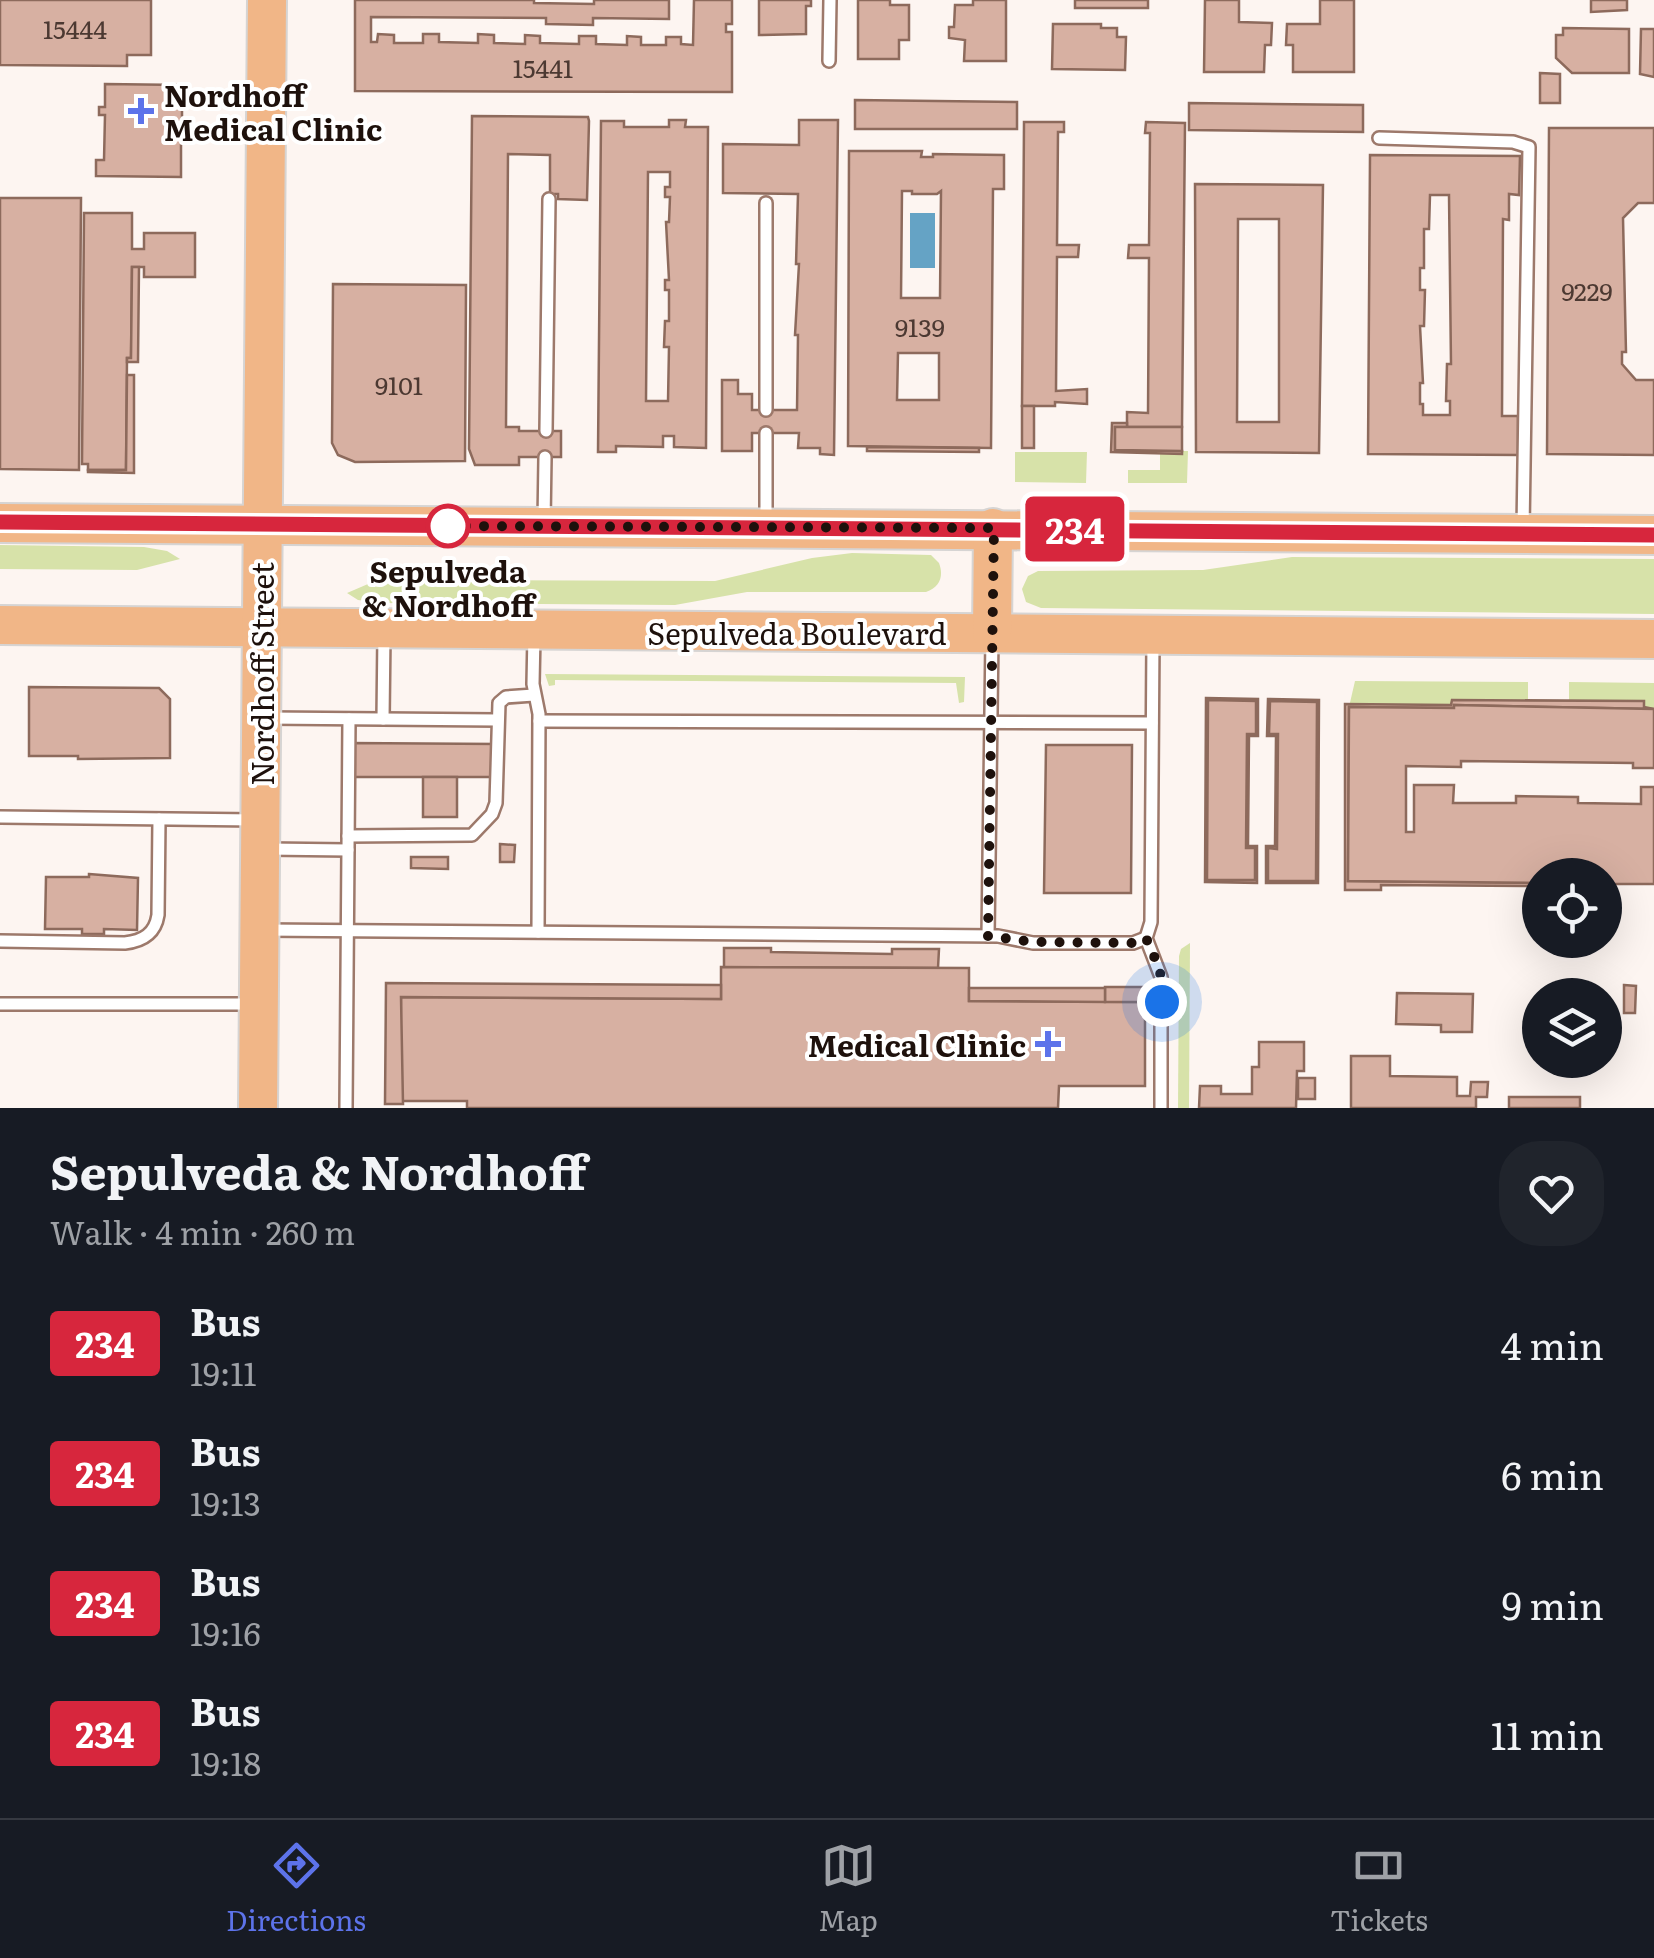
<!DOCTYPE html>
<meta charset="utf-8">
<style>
:root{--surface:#171b24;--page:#20242c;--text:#f1f3f6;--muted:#9ea1a6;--line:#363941;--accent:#5d73ea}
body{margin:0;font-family:Literata,serif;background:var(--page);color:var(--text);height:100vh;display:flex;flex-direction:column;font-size:38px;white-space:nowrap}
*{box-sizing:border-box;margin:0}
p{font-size:32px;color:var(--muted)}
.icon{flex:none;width:55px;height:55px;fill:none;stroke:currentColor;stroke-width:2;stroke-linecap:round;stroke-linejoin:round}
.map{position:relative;height:1108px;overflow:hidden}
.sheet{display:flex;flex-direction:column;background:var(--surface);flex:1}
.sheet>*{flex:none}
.badge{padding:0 20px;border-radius:8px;font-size:35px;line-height:65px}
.fabs{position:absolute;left:1522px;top:858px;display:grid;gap:20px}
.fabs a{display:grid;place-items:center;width:100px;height:100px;border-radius:50%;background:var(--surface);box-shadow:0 10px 40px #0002;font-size:50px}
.you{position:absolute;width:50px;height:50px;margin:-25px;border:8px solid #fff;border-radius:50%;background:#1a73e8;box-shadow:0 0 0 15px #1a73e833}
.map>.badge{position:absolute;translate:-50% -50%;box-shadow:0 0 0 5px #fff}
.round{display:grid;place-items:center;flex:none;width:105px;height:105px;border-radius:40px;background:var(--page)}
.headline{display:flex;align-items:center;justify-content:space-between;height:170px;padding:0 50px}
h1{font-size:48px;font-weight:700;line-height:75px}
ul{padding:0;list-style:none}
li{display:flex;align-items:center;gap:30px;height:130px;padding:0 50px}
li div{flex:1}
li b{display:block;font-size:38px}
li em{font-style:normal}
li .badge{min-width:110px;font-weight:700;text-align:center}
.dock{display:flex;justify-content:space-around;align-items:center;height:140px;border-top:2px solid var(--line);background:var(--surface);font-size:28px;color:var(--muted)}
.dock a{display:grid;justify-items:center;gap:5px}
.dock .selected{color:var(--accent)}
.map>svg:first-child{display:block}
.green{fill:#d7e2a9}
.water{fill:#65a3c5}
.building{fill:#d7b0a2;stroke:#8d6a5c;stroke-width:2.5;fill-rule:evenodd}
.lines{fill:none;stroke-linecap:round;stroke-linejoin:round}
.lane-casing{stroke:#9d796b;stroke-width:16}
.primary-casing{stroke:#d6d4d3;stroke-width:42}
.lane{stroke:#fff;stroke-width:11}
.primary{stroke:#f1b687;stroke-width:38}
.line-casing{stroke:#fff;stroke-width:22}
.line{stroke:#d7263d;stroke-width:15}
.walk{stroke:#1e110c;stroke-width:10;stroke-dasharray:0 18}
.poi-dot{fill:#5d73ea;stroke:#fff;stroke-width:4}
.stop-dot{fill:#fff;stroke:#d7263d;stroke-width:5}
.labels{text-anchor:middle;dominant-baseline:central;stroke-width:8;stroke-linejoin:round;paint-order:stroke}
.number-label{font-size:25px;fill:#4c3932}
.poi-label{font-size:30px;font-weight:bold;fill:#1e110c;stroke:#fff;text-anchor:start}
.stop-label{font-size:30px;font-weight:bold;fill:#1e110c;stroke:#fff}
.street-label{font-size:30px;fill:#1e110c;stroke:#fff}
</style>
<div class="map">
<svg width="1654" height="1108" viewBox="0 0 1654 1108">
<rect width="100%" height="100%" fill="#fdf5f1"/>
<g class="green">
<polygon points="1182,451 1188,451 1187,483 1128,483 1128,470 1160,470 1160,454 1182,454"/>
<polygon points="1015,452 1087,452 1086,483 1015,482"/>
<polygon points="0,545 144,547 167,551 180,559 137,570 0,569"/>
<path d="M852,553L931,555L939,563C944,576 940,587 926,592H747L675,605L380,603L358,600L347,593L368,584L411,580L715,581L812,558Z"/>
<polygon points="1292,557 1654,559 1654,614 1041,608 1026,602 1022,589 1028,576 1038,571 1203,570"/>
<polygon points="545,674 965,677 964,702 959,703 956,683 555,680 555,685 549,686"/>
<polygon points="1355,681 1528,682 1528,706 1349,707"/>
<polygon points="1569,682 1654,683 1654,709 1569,706"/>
<polygon points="1190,943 1189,1108 1178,1108 1179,956 1181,949"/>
</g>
<rect class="water" x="910" y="213" width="25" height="55"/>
<g class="building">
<polygon points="0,0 151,0 151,55 127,55 127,66 0,65"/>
<polygon points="355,0 534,0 534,3 594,4 594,0 669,0 669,19 593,18 593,25 546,24 546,18 371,17 371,42 377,42 378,34 394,35 394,43 423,43 423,34 439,34 439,42 478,43 478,34 494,35 494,43 525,44 525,35 540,36 540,43 579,44 579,36 596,36 596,44 627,45 627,36 641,37 641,45 666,45 666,37 681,37 681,44 693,45 694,0 732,0 732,24 726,24 726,32 732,32 732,92 355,91"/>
<polygon points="759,0 811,0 811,6 806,6 806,34 759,35"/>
<polygon points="858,0 890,0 890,5 909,5 909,40 899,40 899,59 858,59"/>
<polygon points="973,0 1006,0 1006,61 964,61 965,40 949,38 949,27 954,27 955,5 973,5"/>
<rect x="1075" y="0" width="73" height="8"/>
<polygon points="1205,0 1239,0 1239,22 1272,23 1271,45 1265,45 1264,72 1204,72"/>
<polygon points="1320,0 1354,0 1354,72 1293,72 1293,45 1286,45 1287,24 1320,24"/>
<polygon points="1591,0 1627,0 1627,10 1591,12"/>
<polygon points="1053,24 1101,24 1101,28 1117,28 1117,37 1126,37 1125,70 1052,69"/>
<polygon points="1563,28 1629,29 1629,73 1572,73 1556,58 1556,35 1563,35"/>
<polygon points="1641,29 1654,29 1654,77 1640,74"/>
<polygon points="1540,73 1560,74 1560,103 1540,103"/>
<polygon points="105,84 182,85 182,121 188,121 188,142 181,142 181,177 96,176 96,160 104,160 105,115 99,115 99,107 105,107"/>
<polygon points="855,100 1017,102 1017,129 855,129"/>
<polygon points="1189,103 1363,105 1363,132 1189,130"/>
<polygon points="472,116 588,117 589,121 587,200 558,199 558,194 550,194 550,155 508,154 506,427 519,427 519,431 561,431 561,457 519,457 519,465 475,465 469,449"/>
<path d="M669,120H686L685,127H708L706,448L674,447V436H663V447L616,446V452H598L601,121H624V127H669ZM648,172H670V187H665V197H670L669,222H666L669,280H665V290H669V321H665L664,347H669L668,401H646Z"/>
<polygon points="799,120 838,120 834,455 820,454 820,448 798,448 799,433 752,433 752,451 722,451 722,380 738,380 738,394 752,394 752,410 797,410 798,335 795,335 799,264 796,264 798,194 723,193 723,144 799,145"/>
<polygon points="1024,122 1064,122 1064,132 1058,132 1057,245 1079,245 1078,257 1057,257 1056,391 1087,389 1087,404 1055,402 1055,406 1022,406"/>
<polygon points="1146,122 1185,123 1182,427 1127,427 1127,412 1148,413 1149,258 1128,258 1129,245 1149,245 1150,133 1145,133"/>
<polygon points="1549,128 1654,128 1654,203 1638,203 1623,218 1626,352 1622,352 1622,364 1636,380 1654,380 1654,455 1547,454"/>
<path d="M849,151H922L921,157H933V154L1004,155V189H993L991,448L848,446ZM902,191H912V194H937L941,191L940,298H901ZM898,353H939V400H897Z"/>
<path d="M1370,155L1520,156L1519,195L1509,194V220L1503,219L1502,416H1518V455L1368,454ZM1430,195H1449L1451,364H1447L1446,401H1450V415H1423V404H1420V383H1423L1420,326H1424L1425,290H1420V268H1424V229H1429Z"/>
<path d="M1195,184L1323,185L1319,453L1196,452ZM1238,219H1279V422H1237Z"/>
<polygon points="0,198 81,198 79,470 0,469"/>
<polygon points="84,213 132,213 132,249 144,249 144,233 195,233 195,277 144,277 144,267 132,267 131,358 127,358 126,470 88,470 88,464 82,464"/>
<polygon points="132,267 139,267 138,362 127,362 127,358 131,358"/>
<polygon points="333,284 466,285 465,461 355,462 338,455 332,443"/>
<polygon points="127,375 134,375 134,473 88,472 88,470 126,470"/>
<rect x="1022" y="406" width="12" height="42"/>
<polygon points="1112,423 1127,423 1127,427 1115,427 1115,450 1182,451 1182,454 1111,452"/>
<polygon points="1115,427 1182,427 1182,451 1115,450"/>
<polygon points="867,447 979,448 979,452 867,451"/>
<polygon points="29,687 159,688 170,699 170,758 78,759 78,756 29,756"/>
<path d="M1206,698L1258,699V736H1249L1248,846H1257V883L1205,882ZM1208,700L1256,701V734H1247L1246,848H1255V880H1207Z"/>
<path d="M1268,699L1319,700L1318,883H1266V846H1275L1276,736H1267ZM1270,701L1317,702L1316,881H1268V848L1277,849L1278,734H1269Z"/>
<polygon points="1208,700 1256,701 1256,734 1247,734 1246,848 1255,848 1255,880 1207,880"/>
<polygon points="1452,700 1644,701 1644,707 1654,709 1454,705 1454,708 1349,707 1348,881 1540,883 1540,886 1381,885 1381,890 1345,890 1345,704 1451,705"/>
<polygon points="1270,701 1317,702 1316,881 1268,881 1268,848 1277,849 1278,734 1269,734"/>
<polygon points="1454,705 1654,709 1654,768 1633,768 1633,763 1461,761 1461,767 1406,766 1406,832 1414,832 1414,785 1454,785 1453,803 1516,803 1516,796 1578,797 1578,803 1641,804 1641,787 1654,787 1654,884 1605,884 1605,875 1540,875 1540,883 1348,881 1349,707 1454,708"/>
<polygon points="349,743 498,744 498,777 349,777"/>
<polygon points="1046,745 1132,745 1131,893 1044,893"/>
<rect x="423" y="777" width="34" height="40"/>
<polygon points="500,844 515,845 514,862 500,862"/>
<polygon points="411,857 448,857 448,869 411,868"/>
<polygon points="89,874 138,878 137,930 104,929 104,934 82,934 82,929 45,929 46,877 89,877"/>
<polygon points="724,948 771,948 771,952 892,954 892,949 939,949 938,968 724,967"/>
<polygon points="721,967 969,968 969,1001 1145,1002 1145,1086 1059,1086 1058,1108 467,1108 467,1101 400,1101 401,997 721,999"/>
<polygon points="386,983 721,985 721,999 401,997 403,1104 385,1104"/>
<polygon points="1624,985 1636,986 1635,1013 1624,1013"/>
<rect x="1105" y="987" width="40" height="15"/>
<polygon points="969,988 1105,988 1105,1002 969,1001"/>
<polygon points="1397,993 1473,994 1472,1032 1441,1032 1441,1025 1396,1024"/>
<polygon points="1259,1042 1304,1042 1304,1071 1297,1071 1296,1108 1199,1108 1200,1086 1221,1086 1221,1094 1252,1094 1252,1067 1259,1067"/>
<polygon points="1351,1056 1390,1056 1390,1076 1457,1077 1457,1096 1470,1096 1471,1082 1488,1082 1487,1097 1476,1097 1476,1108 1351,1108"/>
<rect x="1298" y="1078" width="17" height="21"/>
<rect x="1509" y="1097" width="71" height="11"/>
</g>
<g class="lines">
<g class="lane-casing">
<g id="lane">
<polyline points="829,61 830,0"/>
<polyline points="1379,138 1513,142 1529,147 1523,529"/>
<polyline points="766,203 766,410"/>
<polyline points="546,431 549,199"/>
<polyline points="766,433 766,523"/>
<polyline points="544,523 545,457"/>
<polyline points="534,634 533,684 539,714 538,932"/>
<polyline points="1153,639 1151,922 1146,938 1161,977 1161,1108"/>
<polyline points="267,718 497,720"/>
<polyline points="383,719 384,633"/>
<polyline points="539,721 1152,723"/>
<polyline points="0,817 256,820"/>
<polyline points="348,836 472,835 492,814 496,803 499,703 506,697 534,695"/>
<polyline points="267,849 348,850"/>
<polyline points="263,930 998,936 1033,943 1133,943 1146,938"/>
<polyline points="988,936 992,637"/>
<path d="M0,941L125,943C143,941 155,934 158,915L159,819"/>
<polyline points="0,1004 256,1004"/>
<polyline points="346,1108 349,719"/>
</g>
</g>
<g class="primary-casing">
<g id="primary">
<polyline points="0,523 1654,535"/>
<polyline points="0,625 1654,639"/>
<polyline points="992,633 993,528"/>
<polyline points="258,1108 267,0"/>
</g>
</g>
<use href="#lane" class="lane"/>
<use href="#primary" class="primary"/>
</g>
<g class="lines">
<g class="line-casing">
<polyline id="line" points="0,522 1654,535"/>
</g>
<use href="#line" class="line"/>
<polyline class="walk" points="448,526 994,528 988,936 1033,942 1133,943 1146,938 1160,970 1162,1002"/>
</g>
<g class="poi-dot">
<path d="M136 96h10v10h10v10h-10v10h-10v-10h-10v-10h10z"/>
<path d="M1043 1029h10v10h10v10h-10v10h-10v-10h-10v-10h10z"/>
</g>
<circle class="stop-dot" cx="448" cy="526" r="20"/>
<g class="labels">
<g class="number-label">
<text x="75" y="28">15444</text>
<text x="543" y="67">15441</text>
<text x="1587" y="290">9229</text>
<text x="920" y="326">9139</text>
<text x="399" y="384">9101</text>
</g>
<g class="poi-label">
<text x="164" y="94">Nordhoff<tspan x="164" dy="34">Medical Clinic</tspan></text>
<text x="1026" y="1044" text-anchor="end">Medical Clinic</text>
</g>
<g class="stop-label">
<text x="448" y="570">Sepulveda<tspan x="448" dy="34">&amp; Nordhoff</tspan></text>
</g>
<g class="street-label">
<text x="797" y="632">Sepulveda Boulevard</text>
<text transform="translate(261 674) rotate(-90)">Nordhoff Street</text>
</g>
</g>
</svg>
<div class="fabs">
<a><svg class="icon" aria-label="locate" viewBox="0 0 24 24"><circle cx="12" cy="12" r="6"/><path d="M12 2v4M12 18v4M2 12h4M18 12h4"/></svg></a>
<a><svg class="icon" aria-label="layers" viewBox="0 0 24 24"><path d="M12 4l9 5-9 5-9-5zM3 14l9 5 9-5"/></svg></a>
</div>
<div class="you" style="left:1162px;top:1002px"></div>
<b class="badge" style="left:1075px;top:529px;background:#d7263d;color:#fff">234</b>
</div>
<section class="sheet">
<div class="headline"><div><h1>Sepulveda &amp; Nordhoff</h1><p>Walk · 4 min · 260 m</p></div><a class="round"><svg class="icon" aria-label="heart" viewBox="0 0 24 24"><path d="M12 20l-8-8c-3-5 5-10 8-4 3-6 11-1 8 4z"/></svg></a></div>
<ul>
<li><span class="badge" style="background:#d7263d;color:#fff">234</span><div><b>Bus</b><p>19:11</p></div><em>4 min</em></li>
<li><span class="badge" style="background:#d7263d;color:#fff">234</span><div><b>Bus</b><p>19:13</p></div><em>6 min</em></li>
<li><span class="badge" style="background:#d7263d;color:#fff">234</span><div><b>Bus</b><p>19:16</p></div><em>9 min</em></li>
<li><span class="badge" style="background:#d7263d;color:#fff">234</span><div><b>Bus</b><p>19:18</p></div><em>11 min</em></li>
</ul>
</section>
<nav class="dock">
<a class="selected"><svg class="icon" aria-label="directions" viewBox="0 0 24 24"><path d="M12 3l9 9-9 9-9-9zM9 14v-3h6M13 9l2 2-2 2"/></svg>Directions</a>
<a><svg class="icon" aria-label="map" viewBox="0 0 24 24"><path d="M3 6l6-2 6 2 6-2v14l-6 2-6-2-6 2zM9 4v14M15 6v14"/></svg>Map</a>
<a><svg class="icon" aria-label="tickets" viewBox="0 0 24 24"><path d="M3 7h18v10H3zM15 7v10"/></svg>Tickets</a>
</nav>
